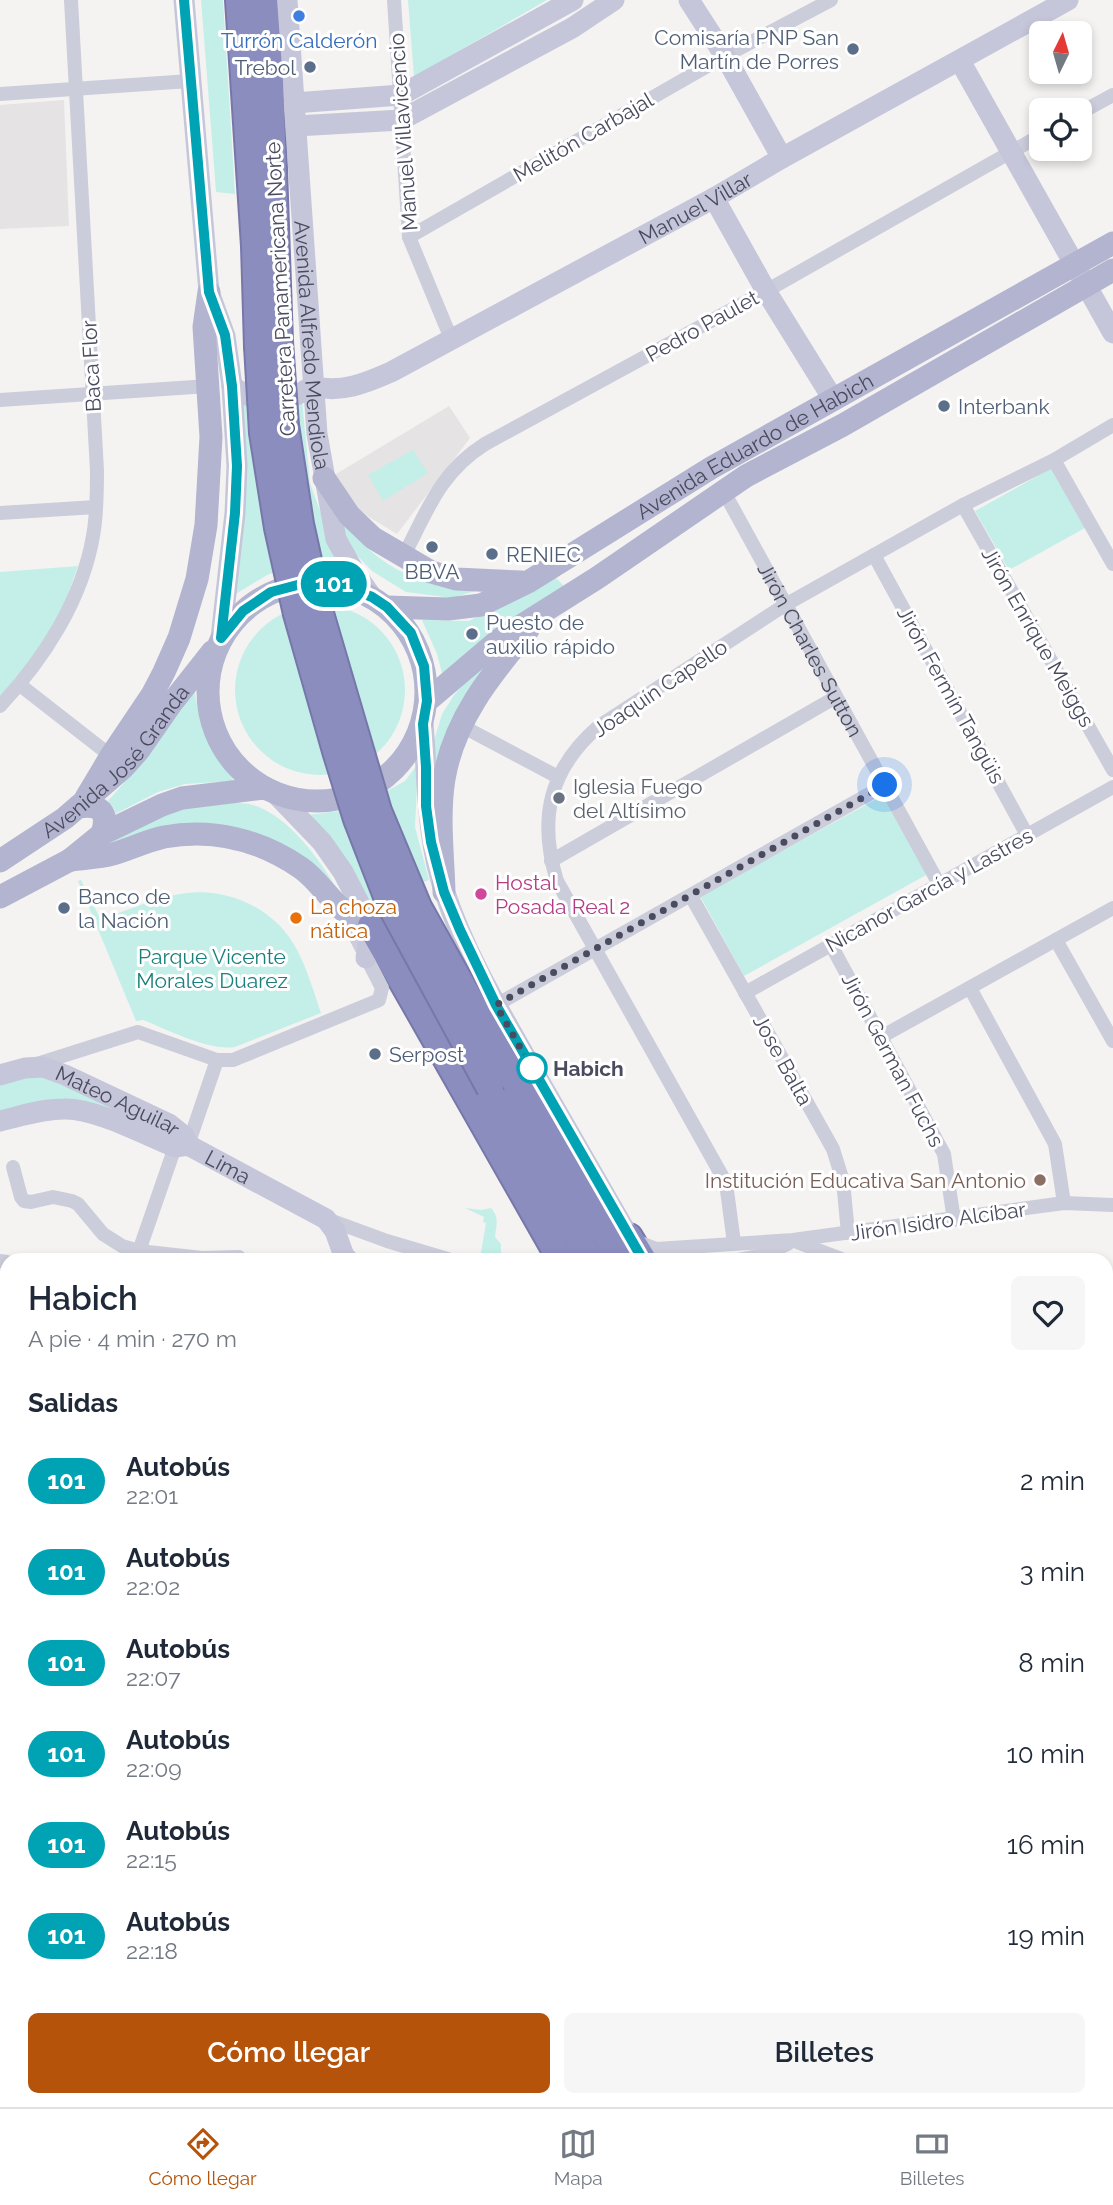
<!DOCTYPE html>
<html lang="es">
<meta charset="utf-8">
<style>
:root{--surface:#fff;--page:#f6f6f7;--text:#1f2937;--muted:#747a83;--line:#e0e1e3;--accent:#b45309}
body{margin:0;font-family:Raleway,sans-serif;background:var(--page);color:var(--text);height:100vh;display:flex;flex-direction:column;font-size:26px;white-space:nowrap}
*{box-sizing:border-box;margin:0}
p{font-size:23px;color:var(--muted)}
.icon{flex:none;width:38px;height:38px;fill:none;stroke:currentColor;stroke-width:2;stroke-linecap:round;stroke-linejoin:round}
.map{position:relative;flex:1;overflow:hidden}
.panel{position:absolute;left:0px;top:1253px;width:1113px;height:854px;display:flex;flex-direction:column;background:var(--surface);border-radius:21px 21px 0 0;box-shadow:0 4px 10px #0003}
.panel>*{flex:none}
.badge{padding:0 14px;border-radius:23px;font-size:24px;line-height:46px}
.needle{width:46px;rotate:5deg}
.buttons{position:absolute;left:1029px;top:21px;display:grid;gap:14px}
.buttons a{display:grid;place-items:center;width:63px;height:63px;border-radius:10px;background:var(--surface);box-shadow:0 4px 10px #0003;font-size:35px}
.you{position:absolute;width:35px;height:35px;margin:-18px;border:5px solid #fff;border-radius:50%;background:#1a73e8;box-shadow:0 0 0 10px #1a73e833}
.map>.badge{position:absolute;translate:-50% -50%;box-shadow:0 0 0 4px #fff}
h2{padding:0 28px;font-size:26px;line-height:63px}
.round{display:grid;place-items:center;flex:none;width:74px;height:74px;border-radius:10px;background:var(--page)}
.head{display:flex;align-items:center;justify-content:space-between;height:119px;padding:0 28px}
h1{font-size:33px;font-weight:600;line-height:52px}
.button{display:flex;gap:14px;margin-top:auto;padding:14px 28px}
.button a{flex:1;height:80px;border-radius:10px;background:var(--accent);color:#fff;font-size:28px;font-weight:600;line-height:80px;text-align:center}
.button a+a{background:var(--page);color:var(--text)}
ul{padding:0;list-style:none}
li{display:flex;align-items:center;gap:21px;height:91px;padding:0 28px}
li div{flex:1}
li b{display:block;font-size:26px}
li em{font-style:normal}
li .badge{min-width:77px;font-weight:700;text-align:center}
.menu{display:flex;justify-content:space-around;align-items:center;height:98px;border-top:2px solid var(--line);background:var(--surface);font-size:19px;color:var(--muted)}
.menu a{display:grid;justify-items:center;gap:4px}
.menu .current{color:var(--accent)}
.map>svg:first-child{display:block}
.education{fill:#e5e3e4}
.medical{fill:#fbf1e5}
.green{fill:#c3efe8}
.lines{fill:none;stroke-linecap:round;stroke-linejoin:round}
.highway-casing{stroke:#77a;stroke-width:30}
.street{stroke:#cccdda;stroke-width:14}
.secondary{stroke:#c5c6d9;stroke-width:21}
.primary{stroke:#b3b4cf;stroke-width:23}
.highway{stroke:#8b8dbe;stroke-width:26}
.highway-bridge-casing{stroke:#77a;stroke-width:30;stroke-linecap:butt}
.highway-bridge{stroke:#8b8dbe;stroke-width:26}
.line-casing{stroke:#fff;stroke-width:16}
.line{stroke:#00a3b4;stroke-width:10}
.walk{stroke:#4a4b5f;stroke-width:7;stroke-dasharray:0 12.6}
.shop-dot{fill:#3f7fe0;stroke:#fff;stroke-width:2.5}
.service-dot{fill:#5c6f8a;stroke:#fff;stroke-width:2.5}
.worship-dot{fill:#6b7280;stroke:#fff;stroke-width:2.5}
.hotel-dot{fill:#d1479c;stroke:#fff;stroke-width:2.5}
.food-dot{fill:#e8710a;stroke:#fff;stroke-width:2.5}
.stop-dot{fill:#fff;stroke:#00a3b4;stroke-width:3.5}
.education-dot{fill:#8d6e63;stroke:#fff;stroke-width:2.5}
.labels{text-anchor:middle;dominant-baseline:central;stroke-width:6;stroke-linejoin:round;paint-order:stroke}
.service-label{font-size:21px;fill:#4e5e75;stroke:#fff;text-anchor:start}
.shop-label{font-size:21px;fill:#366cbe;stroke:#fff}
.street-label{font-size:21px;fill:#4a4b5f;stroke:#fff}
.worship-label{font-size:21px;fill:#5b616d;stroke:#fff;text-anchor:start}
.hotel-label{font-size:21px;fill:#b23c85;stroke:#fff;text-anchor:start}
.food-label{font-size:21px;fill:#c56008;stroke:#fff;text-anchor:start}
.park-label{font-size:21px;fill:#1b807c;stroke:#fff}
.stop-label{font-size:21px;font-weight:bold;fill:#4a4b5f;stroke:#fff;text-anchor:start}
.education-label{font-size:21px;fill:#785e54;stroke:#fff;text-anchor:end}
</style>
<div class="map">
<svg width="1113" height="2107" viewBox="0 0 1113 2107">
<rect width="100%" height="100%" fill="#f4f3f2"/>
<g class="education">
<polygon points="64,100 69,226 0,229 0,105"/>
<polygon points="449,406 470,438 397,534 369,517 348,500 331,477"/>
</g>
<polygon class="medical" points="782,2100 890,2100 889,2107 780,2107"/>
<g class="green">
<polygon points="201,0 223,0 235,194 216,192"/>
<polygon points="408,0 547,0 414,77"/>
<polygon points="302,400 310,483 341,569 323,566 269,574 227,599 238,401"/>
<polygon points="413,450 428,473 383,501 368,475"/>
<polygon points="1052,468 1085,528 1009,570 975,511"/>
<path d="M335,515C355,537 379,563 407,574C431,584 457,585 482,589L452,598L406,592L372,571L348,546Z"/>
<path d="M78,566C73,579 69,594 63,607C48,640 24,669 0,696V572Z"/>
<polygon points="555,577 564,586 443,677 437,654 422,620 469,621"/>
<circle cx="320" cy="690" r="85"/>
<polygon points="513,646 437,792 433,744 442,714 454,695 479,667"/>
<path d="M194,688C201,731 209,746 234,781L185,784L158,792L115,814L114,808L108,801L144,760Z"/>
<polygon points="418,764 415,827 429,880 370,902 307,815 340,811 363,804 405,781"/>
<polygon points="884,795 928,874 744,976 700,896"/>
<path d="M231,802C239,803 246,803 253,805C289,816 319,859 337,889L262,837L92,851L179,808Z"/>
<path d="M81,880L101,920C129,909 157,897 187,893C228,888 272,908 293,943C306,964 313,990 321,1013L235,1047C208,1051 169,1030 143,1020L136,1021L78,881Z"/>
<polygon points="29,1072 177,1131 115,1113 0,1115 0,1080"/>
<path d="M465,1208L481,1210L491,1208C500,1218 496,1226 495,1237L501,1244V1260L480,1258L486,1223L483,1222L484,1217Z"/>
</g>
<g class="lines">
<g class="highway-casing">
<g id="highway">
<polyline points="239,0 255,246 258,346"/>
<polyline points="264,0 270,82 279,342"/>
<polyline points="371,926 561,1260"/>
<polyline points="516,1083 621,1260"/>
<polyline points="490,1088 591,1260"/>
<polyline points="629,1237 643,1260"/>
<polyline points="1106,1733 1113,1737"/>
<polyline points="1106,1755 1113,1760"/>
<polyline points="1106,1783 1113,1788"/>
</g>
</g>
<g class="street">
<polyline points="394,0 409,237 452,341"/>
<polyline points="0,94 190,81"/>
<polyline points="1080,113 1113,95"/>
<polyline points="409,237 725,56 831,0"/>
<polyline points="0,400 209,386"/>
<polyline points="1054,460 1113,564"/>
<path id="s1" d="M723,490L939,884"/>
<polyline points="963,505 1113,770"/>
<polyline points="0,513 96,507"/>
<polyline points="874,555 1027,835"/>
<path d="M403,557C427,512 439,473 485,444L766,291L1041,135"/>
<polyline points="20,685 111,756"/>
<path d="M0,706C44,659 82,600 93,536C97,515 97,493 97,471L71,0"/>
<polyline points="460,725 558,777"/>
<polyline points="551,861 836,697"/>
<polyline points="691,896 833,1149 843,1181 848,1233"/>
<polyline points="1056,940 1113,1041"/>
<polyline points="831,945 944,1154 954,1220"/>
<polyline points="970,988 1055,1144 1064,1203"/>
<polyline points="745,993 1113,787"/>
<polyline points="496,1005 885,785"/>
<polyline points="881,1037 1113,908"/>
<polyline points="37,1064 138,1032 217,1060 233,1060 372,1003 379,1000 382,988 344,914"/>
<polyline points="188,1145 217,1060"/>
<polyline points="13,1167 21,1197 24,1201 31,1202 53,1197 72,1201 78,1204 103,1234 122,1246 139,1251 202,1258 239,1257"/>
<polyline points="327,1219 387,1241 451,1260"/>
<polyline points="636,1241 656,1249 793,1240 1064,1203 1113,1205"/>
<polyline points="797,1242 844,1260"/>
<path d="M734,1243L726,1183L557,881C538,819 549,769 599,726L785,605L963,505L1054,460L1113,425"/>
<polyline points="139,1251 175,1147"/>
<polyline points="737,1260 768,1254 789,1243"/>
<polyline points="0,1261 7,1262"/>
<polyline points="1106,1308 1113,1292"/>
<polyline points="1106,1364 1113,1367"/>
<polyline points="0,1395 7,1397"/>
<polyline points="1106,1493 1113,1497"/>
<polyline points="0,1530 7,1532"/>
<polyline points="1106,1625 1113,1629"/>
<polyline points="1106,1702 1113,1688"/>
<polyline points="1106,1954 1113,1958"/>
<polyline points="513,2100 521,2107"/>
<polyline points="1039,2100 1058,2107"/>
<polyline points="17,2107 21,2100"/>
<polyline points="61,2107 61,2100"/>
<polyline points="389,2107 392,2100"/>
<polyline points="567,2107 570,2100"/>
<polyline points="652,2107 654,2100"/>
</g>
<g class="secondary">
<polyline points="184,0 209,292 225,336 232,386 237,466 235,513 221,638"/>
<path id="s2" d="M287,0L317,434L336,539L355,573L372,597"/>
<polyline points="689,0 725,56 782,158"/>
<polyline points="960,61 1113,333"/>
<polyline points="294,103 401,95 573,0"/>
<polyline points="296,126 401,120 572,28 614,0"/>
<polyline points="714,198 766,291 833,399"/>
<path id="s3" d="M232,386C261,407 284,404 313,386C340,394 366,383 391,372L714,198L782,158L1068,0"/>
<path d="M423,724C428,781 426,838 445,893C465,953 499,1010 530,1065C563,1122 596,1180 629,1237"/>
<polyline points="275,793 322,842 343,872 371,926"/>
<polyline points="366,958 371,926 375,920"/>
<path id="s4" d="M0,1075L25,1068L43,1067L65,1075L169,1124L184,1136L188,1145"/>
<path id="s5" d="M0,1121C21,1116 42,1109 64,1109C95,1108 145,1135 175,1147L188,1145L326,1219L335,1231L344,1256L348,1260"/>
<polyline points="0,1618 7,1619"/>
<polyline points="0,1660 7,1662"/>
<polyline points="1106,1820 1113,1825"/>
<polyline points="0,1886 7,1877"/>
<polyline points="0,1939 7,1944"/>
<polyline points="249,2100 273,2107"/>
<polyline points="909,2107 912,2100"/>
</g>
<g class="primary">
<polyline points="324,478 349,515 373,538 431,572 456,579 521,582"/>
<circle cx="317" cy="692" r="109"/>
<path id="s6" d="M387,607L448,609L481,605L528,582L711,468L1113,243"/>
<polyline points="427,701 500,639 597,578 746,476 843,425 1113,270"/>
<polyline points="86,798 111,756 152,695 164,672 179,638 197,579 206,525 211,437 204,327 209,292"/>
<path d="M78,807C101,803 109,813 102,834"/>
<path d="M70,860C84,858 99,858 113,854C130,849 146,841 164,837C213,828 260,840 301,868C318,880 328,898 343,910C351,916 362,921 371,926"/>
<path id="s7" d="M0,861L65,818L124,767L139,750L171,704L212,652"/>
<path d="M444,892C443,855 438,816 444,779C454,719 491,675 528,630"/>
<polyline points="0,897 70,860 102,834 162,805 182,798 264,788"/>
</g>
<use href="#highway" class="highway"/>
<g class="highway-bridge-casing">
<g id="highway-bridge">
<polyline points="279,342 285,425 300,524 319,610 378,811 418,907 516,1083"/>
<polyline points="258,346 263,433 278,528 297,614 336,751 357,819 390,904 490,1088"/>
</g>
</g>
<use href="#highway-bridge" class="highway-bridge"/>
</g>
<g class="lines">
<g class="line-casing">
<polyline id="line" points="184,0 209,292 225,335 232,386 237,466 235,513 221,638 243,611 271,592 305,583 340,584 372,597 387,607 411,633 424,666 427,701 423,724 426,767 426,806 431,842 444,892 460,930 496,1005 643,1260"/>
</g>
<use href="#line" class="line"/>
<polyline class="walk" points="532,1068 538,1079 496,1005 885,785"/>
</g>
<circle class="shop-dot" cx="299" cy="16" r="7"/>
<g class="service-dot">
<circle cx="853" cy="49" r="7"/>
<circle cx="310" cy="67" r="7"/>
<circle cx="944" cy="406" r="7"/>
<circle cx="432" cy="547" r="7"/>
<circle cx="492" cy="554" r="7"/>
<circle cx="472" cy="634" r="7"/>
<circle cx="64" cy="908" r="7"/>
<circle cx="375" cy="1054" r="7"/>
</g>
<circle class="worship-dot" cx="559" cy="798" r="7"/>
<circle class="hotel-dot" cx="481" cy="894" r="7"/>
<circle class="food-dot" cx="296" cy="918" r="7"/>
<circle class="stop-dot" cx="532" cy="1068" r="14"/>
<circle class="education-dot" cx="1040" cy="1180" r="7"/>
<g class="labels">
<g class="service-label">
<text x="839" y="37" text-anchor="end">Comisaría PNP San<tspan x="839" dy="24">Martín de Porres</tspan></text>
<text x="296" y="67" text-anchor="end">Trebol</text>
<text x="958" y="406">Interbank</text>
<text x="506" y="554">RENIEC</text>
<text x="432" y="571" text-anchor="middle">BBVA</text>
<text x="486" y="622">Puesto de<tspan x="486" dy="24">auxilio rápido</tspan></text>
<text x="78" y="896">Banco de<tspan x="78" dy="24">la Nación</tspan></text>
<text x="389" y="1054">Serpost</text>
</g>
<g class="shop-label">
<text x="299" y="40">Turrón Calderón</text>
</g>
<g class="street-label">
<text transform="translate(403 132) rotate(-94)">Manuel Villavicencio</text>
<text transform="translate(583 137) rotate(-30)">Melitón Carbajal</text>
<text stroke="none"><textPath href="#s3" startOffset="514">Manuel Villar</textPath></text>
<text transform="translate(280 289) rotate(-93)">Carretera Panamericana Norte</text>
<text transform="translate(702 326) rotate(-29)">Pedro Paulet</text>
<text stroke="none"><textPath href="#s2" startOffset="346">Avenida Alfredo Mendiola</textPath></text>
<text transform="translate(91 366) rotate(-93)">Baca Flor</text>
<text stroke="none"><textPath href="#s6" startOffset="411">Avenida Eduardo de Habich</textPath></text>
<text transform="translate(1038 637) rotate(60)">Jirón Enrique Meiggs</text>
<text stroke="none"><textPath href="#s1" startOffset="182">Jirón Charles Sutton</textPath></text>
<text transform="translate(660 688) rotate(-34)">Joaquín Capello</text>
<text transform="translate(951 695) rotate(61)">Jirón Fermín Tangüis</text>
<text stroke="none"><textPath href="#s7" startOffset="154">Avenida José Granda</textPath></text>
<text transform="translate(929 890) rotate(-29)">Nicanor García y Lastres</text>
<text transform="translate(783 1060) rotate(61)">Jose Balta</text>
<text transform="translate(893 1060) rotate(62)">Jirón German Fuchs</text>
<text stroke="none"><textPath href="#s4" startOffset="126">Mateo Aguilar</textPath></text>
<text stroke="none"><textPath href="#s5" startOffset="242">Lima</textPath></text>
<text transform="translate(938 1221) rotate(-8)">Jirón Isidro Alcíbar</text>
</g>
<g class="worship-label">
<text x="573" y="786">Iglesia Fuego<tspan x="573" dy="24">del Altísimo</tspan></text>
</g>
<g class="hotel-label">
<text x="495" y="882">Hostal<tspan x="495" dy="24">Posada Real 2</tspan></text>
</g>
<g class="food-label">
<text x="310" y="906">La choza<tspan x="310" dy="24">nática</tspan></text>
</g>
<g class="park-label">
<text x="212" y="956">Parque Vicente<tspan x="212" dy="24">Morales Duarez</tspan></text>
</g>
<g class="stop-label">
<text x="553" y="1068">Habich</text>
</g>
<g class="education-label">
<text x="1026" y="1180">Institución Educativa San Antonio</text>
</g>
</g>
</svg>
<div class="buttons">
<a><svg class="needle" viewBox="-14 -14 28 28"><path d="M0-13l5 13h-10z" fill="#e53935"/><path d="M0 13l5-13h-10z" fill="#747a83"/></svg></a>
<a><svg class="icon" aria-label="locate" viewBox="0 0 24 24"><circle cx="12" cy="12" r="6"/><path d="M12 2v4M12 18v4M2 12h4M18 12h4"/></svg></a>
</div>
<div class="you" style="left:885px;top:785px"></div>
<b class="badge" style="left:334px;top:584px;background:#00a3b4;color:#fff">101</b>
<section class="panel">
<div class="head"><div><h1>Habich</h1><p>A pie · 4 min · 270 m</p></div><a class="round"><svg class="icon" aria-label="heart" viewBox="0 0 24 24"><path d="M12 20l-8-8c-3-5 5-10 8-4 3-6 11-1 8 4z"/></svg></a></div>
<h2>Salidas</h2>
<ul>
<li><span class="badge" style="background:#00a3b4;color:#fff">101</span><div><b>Autobús</b><p>22:01</p></div><em>2 min</em></li>
<li><span class="badge" style="background:#00a3b4;color:#fff">101</span><div><b>Autobús</b><p>22:02</p></div><em>3 min</em></li>
<li><span class="badge" style="background:#00a3b4;color:#fff">101</span><div><b>Autobús</b><p>22:07</p></div><em>8 min</em></li>
<li><span class="badge" style="background:#00a3b4;color:#fff">101</span><div><b>Autobús</b><p>22:09</p></div><em>10 min</em></li>
<li><span class="badge" style="background:#00a3b4;color:#fff">101</span><div><b>Autobús</b><p>22:15</p></div><em>16 min</em></li>
<li><span class="badge" style="background:#00a3b4;color:#fff">101</span><div><b>Autobús</b><p>22:18</p></div><em>19 min</em></li>
</ul>
<div class="button"><a>Cómo llegar</a><a>Billetes</a></div>
</section>
</div>
<nav class="menu">
<a class="current"><svg class="icon" aria-label="directions" viewBox="0 0 24 24"><path d="M12 3l9 9-9 9-9-9zM9 14v-3h6M13 9l2 2-2 2"/></svg>Cómo llegar</a>
<a><svg class="icon" aria-label="map" viewBox="0 0 24 24"><path d="M3 6l6-2 6 2 6-2v14l-6 2-6-2-6 2zM9 4v14M15 6v14"/></svg>Mapa</a>
<a><svg class="icon" aria-label="tickets" viewBox="0 0 24 24"><path d="M3 7h18v10H3zM15 7v10"/></svg>Billetes</a>
</nav>
